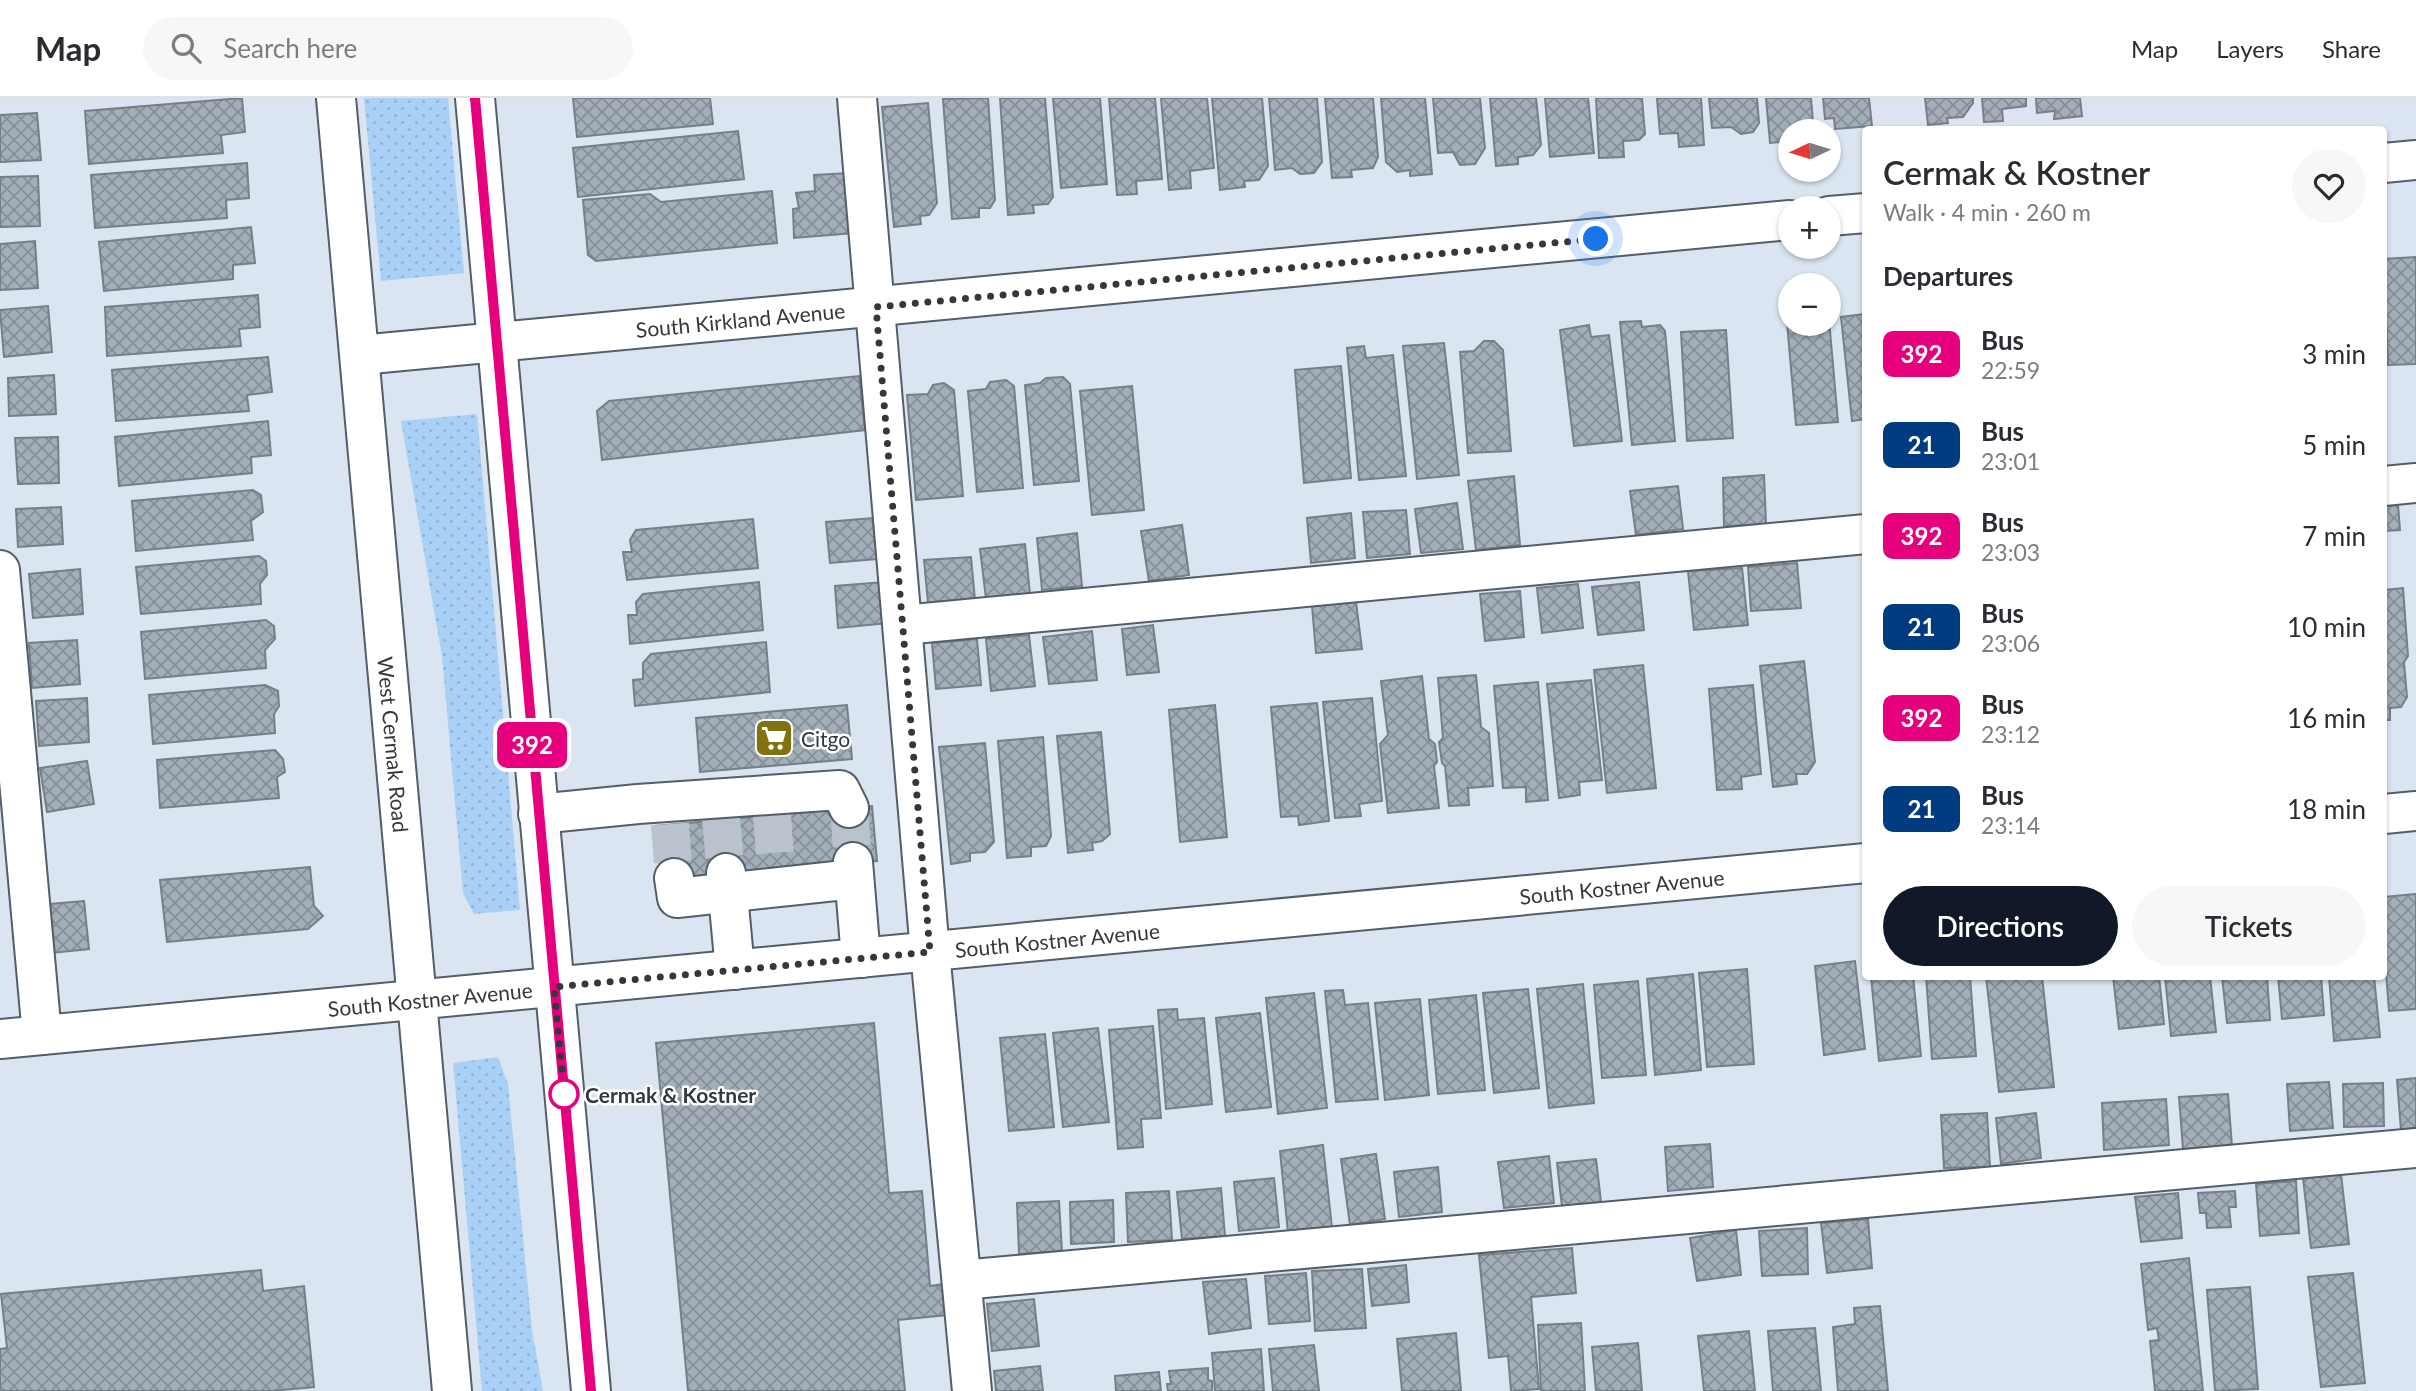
<!DOCTYPE html>
<meta charset="utf-8">
<style>
:root{--surface:#fff;--page:#f7f7f7;--text:#2b2b33;--muted:#7c7c81;--line:#e1e1e2;--accent:#111827}
body{margin:0;font-family:Lato,sans-serif;background:var(--page);color:var(--text);height:100vh;display:flex;flex-direction:column;font-size:26px;white-space:nowrap}
*{box-sizing:border-box;margin:0}
p{font-size:23px;color:var(--muted)}
.icon{flex:none;width:38px;height:38px;fill:none;stroke:currentColor;stroke-width:2;stroke-linecap:round;stroke-linejoin:round}
.map{position:relative;flex:1;overflow:hidden}
.drawer{position:absolute;left:1862px;top:28px;width:525px;height:854px;display:flex;flex-direction:column;background:var(--surface);border-radius:7px;box-shadow:0 2px 5px #0004}
.drawer>*{flex:none}
.badge{padding:0 14px;border-radius:10px;font-size:24px;line-height:46px}
.needle{width:46px;rotate:266deg}
.buttons{position:absolute;left:1778px;top:21px;display:grid;gap:14px}
.buttons a{display:grid;place-items:center;width:63px;height:63px;border-radius:50%;background:var(--surface);box-shadow:0 2px 5px #0004;font-size:35px}
.you{position:absolute;width:35px;height:35px;margin:-18px;border:5px solid #fff;border-radius:50%;background:#1a73e8;box-shadow:0 0 0 10px #1a73e833}
.map>.badge{position:absolute;translate:-50% -50%;box-shadow:0 0 0 4px #fff}
h2{padding:0 21px;font-size:26px;line-height:63px}
.round{display:grid;place-items:center;flex:none;width:74px;height:74px;border-radius:37px;background:var(--page)}
.headline{display:flex;align-items:center;justify-content:space-between;height:119px;padding:0 21px}
h1{font-size:33px;font-weight:600;line-height:52px}
.action{display:flex;gap:14px;margin-top:auto;padding:14px 21px}
.action a{flex:1;height:80px;border-radius:42px;background:var(--accent);color:#fff;font-size:28px;font-weight:600;line-height:80px;text-align:center}
.action a+a{background:var(--page);color:var(--text)}
ul{padding:0;list-style:none}
li{display:flex;align-items:center;gap:21px;height:91px;padding:0 21px}
li div{flex:1}
li b{display:block;font-size:26px}
li em{font-style:normal}
li .badge{min-width:77px;font-weight:700;text-align:center}
header{display:flex;align-items:center;gap:42px;box-sizing:border-box;height:98px;padding:0 35px;background:var(--surface);border-bottom:2px solid var(--line)}
header strong{font-size:33px}
nav{display:flex;gap:38px;margin-inline-start:auto;font-size:24px}
.search{width:490px;height:63px;background:var(--page);display:flex;align-items:center;gap:18px;box-sizing:border-box;padding:0 24px;border-radius:38px;color:var(--muted);font-size:26px}
.map>svg:first-child{display:block}
.grass{fill:url(#grass-dots)}
.building{fill:url(#building-cross-hatch);stroke:#747f89;stroke-width:2}
.lines{fill:none;stroke-linecap:round;stroke-linejoin:round}
.minor-tunnel{stroke:#b9c2cd;stroke-width:38;stroke-dasharray:38 19;stroke-linecap:butt}
.minor-casing{stroke:#545e68;stroke-width:42}
.major-casing{stroke:#545e68;stroke-width:42}
.minor{stroke:#fff;stroke-width:38}
.major{stroke:#fff;stroke-width:38}
.line-casing{stroke:#fff;stroke-width:16}
.line{stroke:#e6007e;stroke-width:10}
.walk{stroke:#33383c;stroke-width:7;stroke-dasharray:0 12.6}
.stop-dot{fill:#fff;stroke:#e6007e;stroke-width:3.5}
.labels{text-anchor:middle;dominant-baseline:central;stroke-width:5;stroke-linejoin:round;paint-order:stroke}
.street-label{font-size:21px;fill:#33383c;stroke:#fff}
.poi-label{font-size:21px;fill:#33383c;stroke:#fff;text-anchor:start}
.stop-label{font-size:21px;font-weight:bold;fill:#33383c;stroke:#fff;text-anchor:start}
</style>
<header>
<strong>Map</strong>
<div class="search"><svg class="icon" aria-label="search" viewBox="0 0 24 24"><circle cx="10" cy="10" r="6"/><path d="M15 15l6 6"/></svg>Search here</div>
<nav><a>Map</a><a>Layers</a><a>Share</a></nav>
</header>
<div class="map">
<svg width="2416" height="1293" viewBox="0 0 2416 1293">
<defs>
<pattern id="grass-dots" width="8" height="8" patternUnits="userSpaceOnUse" patternTransform="scale(1.75)"><rect width="8" height="8" fill="#a9d0f7"/><path d="M2 2h.1M6 6h.1" fill="none" stroke="#92b3d5" stroke-width="1.8" stroke-linecap="round"/></pattern>
<pattern id="building-cross-hatch" width="8" height="8" patternUnits="userSpaceOnUse" patternTransform="scale(1.75)"><rect width="8" height="8" fill="#a3aeb9"/><path d="M0 0l8 8M0 8l8-8" fill="none" stroke="#858f98"/></pattern>
</defs>
<rect width="100%" height="100%" fill="#dae5f1"/>
<g class="grass">
<polygon points="364,0 448,0 464,175 381,183"/>
<polygon points="477,316 520,812 474,816 463,795 442,558 401,323"/>
<polygon points="498,959 508,986 532,1232 543,1293 482,1293 453,965"/>
</g>
<g class="building">
<polygon points="242,0 245,34 221,37 223,55 89,66 85,13"/>
<polygon points="573,0 710,0 713,26 577,39"/>
<polygon points="988,0 995,102 990,110 979,110 979,119 952,121 943,1"/>
<polygon points="1000,0 1045,0 1053,99 1048,106 1033,107 1034,115 1008,117"/>
<polygon points="1053,0 1100,0 1107,86 1061,90"/>
<polygon points="1109,0 1155,0 1162,81 1136,83 1137,96 1117,97"/>
<polygon points="1161,0 1207,0 1214,70 1190,73 1191,90 1169,92"/>
<polygon points="1212,0 1262,0 1268,68 1259,82 1244,83 1245,89 1220,92"/>
<polygon points="1269,0 1317,0 1322,64 1314,75 1300,76 1292,70 1275,72"/>
<polygon points="1325,0 1373,0 1378,59 1373,70 1351,72 1352,79 1332,80"/>
<polygon points="1381,0 1425,0 1432,76 1410,78 1410,72 1397,74 1386,64"/>
<polygon points="1433,0 1480,0 1485,50 1475,66 1460,67 1453,54 1438,55"/>
<polygon points="1490,0 1536,0 1541,47 1533,57 1518,59 1518,66 1496,68"/>
<polygon points="1545,0 1588,0 1594,55 1550,59"/>
<polygon points="1596,0 1642,0 1645,36 1639,42 1623,43 1624,59 1599,60"/>
<polygon points="1662,0 1701,0 1704,47 1679,49 1678,35 1660,36 1657,1"/>
<polygon points="1709,0 1757,0 1759,25 1753,34 1741,36 1731,29 1712,30"/>
<polygon points="1766,0 1811,0 1813,24 1811,28 1799,30 1799,33 1790,33 1790,43 1770,45"/>
<polygon points="1823,0 1869,0 1872,28 1835,31 1834,20 1825,21"/>
<polygon points="1925,0 1973,0 1973,5 1963,19 1947,20 1948,25 1928,27"/>
<polygon points="1982,0 2026,0 2026,8 2002,11 2003,23 1984,24"/>
<polygon points="2036,0 2080,0 2082,18 2054,21 2055,13 2037,15"/>
<polygon points="928,5 937,105 929,117 920,118 921,126 894,129 882,9"/>
<polygon points="37,15 41,62 0,64 0,17"/>
<polygon points="738,33 744,81 578,99 573,50"/>
<polygon points="247,65 249,100 226,102 227,120 95,130 91,77"/>
<polygon points="849,75 854,135 794,140 793,111 799,110 796,95 815,93 814,77"/>
<polygon points="38,78 40,128 0,129 0,79"/>
<polygon points="772,93 777,145 596,163 588,157 583,102 650,96 661,104"/>
<polygon points="251,129 255,165 233,167 233,181 104,193 99,144"/>
<polygon points="35,143 38,190 0,192 0,146"/>
<polygon points="2416,159 2416,266 2388,267 2384,161"/>
<polygon points="258,197 260,229 239,231 241,248 107,258 105,209"/>
<polygon points="48,208 52,254 4,259 0,212"/>
<polygon points="1866,216 1866,321 1852,323 1841,219"/>
<polygon points="1829,221 1838,324 1796,327 1787,225 1829,226"/>
<polygon points="1641,223 1642,229 1660,227 1665,233 1675,343 1632,347 1620,224"/>
<polygon points="1589,227 1591,239 1609,237 1622,343 1574,348 1560,232"/>
<polygon points="1726,232 1733,340 1687,343 1681,234"/>
<polygon points="1484,243 1494,243 1503,252 1511,353 1468,355 1460,254 1474,253"/>
<polygon points="1444,245 1459,377 1417,381 1403,248"/>
<polygon points="1364,248 1366,260 1393,257 1406,378 1359,382 1347,250"/>
<polygon points="268,259 272,294 247,297 249,313 116,323 112,272"/>
<polygon points="1341,268 1351,380 1304,385 1295,272"/>
<polygon points="54,277 56,316 9,318 8,280"/>
<polygon points="859,278 865,332 602,362 597,313 609,303"/>
<polygon points="1063,279 1070,286 1079,383 1034,387 1025,287 1040,285 1046,280"/>
<polygon points="1006,282 1014,288 1023,390 977,394 968,293 986,291 990,284"/>
<polygon points="944,285 954,292 963,398 916,402 907,297 928,296 933,287"/>
<polygon points="1132,288 1144,412 1092,417 1080,293"/>
<polygon points="268,323 271,357 251,359 252,375 119,388 115,339"/>
<polygon points="58,339 59,385 18,386 15,340"/>
<polygon points="1764,377 1766,426 1724,428 1723,380"/>
<polygon points="1514,378 1520,447 1476,452 1468,383"/>
<polygon points="1678,388 1683,431 1636,437 1630,393"/>
<polygon points="253,392 261,397 263,414 251,423 253,442 136,453 132,403"/>
<polygon points="1457,405 1463,451 1421,455 1415,411"/>
<polygon points="2398,407 2400,432 2384,433 2384,408"/>
<polygon points="61,409 63,446 18,449 16,411"/>
<polygon points="1406,412 1410,456 1367,460 1363,414"/>
<polygon points="1351,415 1355,460 1311,465 1307,420"/>
<polygon points="873,420 877,461 830,465 826,424"/>
<polygon points="753,421 758,470 627,482 623,454 632,454 630,442 636,432"/>
<polygon points="1182,427 1189,477 1149,483 1141,433"/>
<polygon points="1077,435 1082,488 1042,492 1037,440"/>
<polygon points="1025,446 1030,496 986,501 980,451"/>
<polygon points="259,458 266,463 267,477 260,486 261,506 141,516 136,469"/>
<polygon points="971,459 975,502 928,505 924,462"/>
<polygon points="1797,465 1801,510 1751,513 1748,469"/>
<polygon points="1742,470 1748,527 1694,532 1688,473"/>
<polygon points="80,471 83,516 33,520 29,476"/>
<polygon points="759,484 763,532 630,546 628,517 637,517 636,504 643,496"/>
<polygon points="884,484 888,525 838,530 835,488"/>
<polygon points="1639,484 1644,532 1598,537 1592,489"/>
<polygon points="1578,486 1583,530 1542,535 1537,490"/>
<polygon points="2403,490 2408,558 2404,564 2407,599 2401,609 2390,610 2390,622 2384,622 2384,492"/>
<polygon points="1520,493 1524,539 1485,543 1480,496"/>
<polygon points="1356,504 1362,551 1316,555 1312,508"/>
<polygon points="266,522 274,528 275,541 265,552 266,570 145,581 141,534"/>
<polygon points="1153,527 1159,574 1127,577 1122,531"/>
<polygon points="1092,533 1097,582 1049,586 1043,539"/>
<polygon points="1029,537 1035,588 991,593 986,541"/>
<polygon points="977,541 981,587 936,591 932,545"/>
<polygon points="77,542 80,586 32,590 29,545"/>
<polygon points="766,544 770,594 635,608 633,582 643,581 643,565 651,556"/>
<polygon points="1804,563 1815,664 1807,676 1796,676 1797,686 1773,689 1760,568"/>
<polygon points="1643,567 1656,690 1607,695 1594,572"/>
<polygon points="1476,577 1481,629 1489,635 1493,688 1468,690 1469,707 1449,708 1445,668 1442,665 1439,644 1443,640 1438,580"/>
<polygon points="1422,578 1429,641 1435,646 1437,664 1434,668 1439,710 1388,715 1380,646 1388,637 1381,583"/>
<polygon points="1591,582 1602,682 1579,684 1580,697 1559,700 1547,586"/>
<polygon points="1538,584 1548,702 1526,704 1526,689 1503,690 1494,588"/>
<polygon points="265,587 278,593 279,608 274,616 275,635 153,646 149,597"/>
<polygon points="1753,587 1761,676 1741,679 1742,691 1717,692 1709,591"/>
<polygon points="87,600 89,644 39,648 36,603"/>
<polygon points="1372,600 1382,703 1359,706 1361,718 1335,720 1323,604"/>
<polygon points="1317,605 1329,723 1299,727 1298,718 1281,719 1271,609"/>
<polygon points="847,607 852,661 700,674 696,620"/>
<polygon points="1215,607 1227,739 1180,744 1169,612"/>
<polygon points="1101,634 1110,736 1102,743 1092,745 1093,752 1068,755 1057,638"/>
<polygon points="1043,639 1051,738 1046,748 1031,749 1031,758 1007,760 998,643"/>
<polygon points="985,645 994,744 985,754 970,755 970,763 951,766 939,649"/>
<polygon points="275,652 283,661 285,674 277,679 279,700 160,710 157,662"/>
<polygon points="87,663 94,706 47,714 40,670"/>
<polygon points="872,708 877,763 661,781 656,728"/>
<polygon points="310,769 314,808 323,818 308,831 167,844 160,782"/>
<polygon points="2416,796 2416,911 2389,913 2384,848 2384,799"/>
<polygon points="84,803 89,851 52,855 50,806"/>
<polygon points="1855,863 1865,951 1824,957 1815,868"/>
<polygon points="1747,871 1754,966 1707,969 1699,875"/>
<polygon points="1693,876 1701,972 1655,977 1647,881"/>
<polygon points="1871,878 1913,878 1921,958 1879,963"/>
<polygon points="1926,878 1970,878 1976,958 1932,961"/>
<polygon points="1986,878 2042,878 2054,989 1999,994"/>
<polygon points="2113,878 2159,878 2164,926 2119,931"/>
<polygon points="2165,878 2210,878 2216,934 2171,938"/>
<polygon points="2222,878 2267,878 2270,922 2227,925"/>
<polygon points="2278,878 2321,878 2324,917 2282,921"/>
<polygon points="2329,878 2374,878 2380,939 2334,943"/>
<polygon points="1638,883 1646,977 1602,980 1594,887"/>
<polygon points="1583,886 1594,1005 1549,1010 1537,891"/>
<polygon points="1528,891 1539,990 1494,995 1483,895"/>
<polygon points="1343,892 1345,907 1368,905 1378,1001 1336,1004 1325,893"/>
<polygon points="1314,895 1327,1010 1278,1016 1266,900"/>
<polygon points="1476,897 1485,992 1438,996 1429,902"/>
<polygon points="1420,901 1429,997 1385,1002 1375,905"/>
<polygon points="1177,911 1178,922 1204,920 1212,1006 1166,1011 1158,912"/>
<polygon points="1260,915 1271,1009 1226,1014 1216,920"/>
<polygon points="874,925 889,1095 922,1093 930,1188 944,1186 947,1217 898,1222 905,1293 688,1293 656,945"/>
<polygon points="1153,928 1161,1020 1141,1021 1143,1049 1118,1051 1109,932"/>
<polygon points="1098,930 1109,1024 1063,1029 1053,935"/>
<polygon points="1045,936 1054,1029 1009,1033 1000,940"/>
<polygon points="2416,980 2416,1030 2401,1032 2397,982"/>
<polygon points="2329,984 2333,1030 2290,1033 2287,986"/>
<polygon points="2383,985 2384,1028 2344,1029 2343,986"/>
<polygon points="2228,996 2232,1048 2183,1051 2179,999"/>
<polygon points="2166,1001 2169,1047 2104,1052 2102,1005"/>
<polygon points="1987,1015 1990,1069 1944,1070 1941,1017"/>
<polygon points="2036,1015 2041,1060 2001,1066 1996,1020"/>
<polygon points="1710,1046 1713,1089 1668,1093 1665,1049"/>
<polygon points="1323,1047 1332,1130 1288,1135 1280,1053"/>
<polygon points="1376,1056 1385,1121 1350,1127 1341,1061"/>
<polygon points="1549,1058 1554,1105 1504,1110 1498,1064"/>
<polygon points="1596,1061 1601,1104 1562,1109 1557,1065"/>
<polygon points="1438,1069 1442,1114 1399,1119 1394,1074"/>
<polygon points="2341,1076 2349,1146 2311,1150 2303,1080"/>
<polygon points="1274,1080 1279,1129 1239,1133 1234,1084"/>
<polygon points="2296,1083 2299,1135 2260,1138 2256,1086"/>
<polygon points="1221,1090 1225,1138 1182,1141 1177,1094"/>
<polygon points="1169,1093 1172,1142 1128,1144 1126,1095"/>
<polygon points="2235,1093 2236,1109 2229,1109 2231,1129 2207,1130 2206,1115 2200,1115 2198,1095"/>
<polygon points="2178,1095 2182,1140 2141,1144 2135,1099"/>
<polygon points="1113,1102 1114,1144 1071,1146 1070,1104"/>
<polygon points="1059,1103 1062,1153 1019,1156 1017,1105"/>
<polygon points="1868,1121 1872,1170 1827,1175 1821,1125"/>
<polygon points="1807,1130 1808,1176 1762,1178 1759,1133"/>
<polygon points="1736,1132 1741,1177 1697,1183 1690,1140"/>
<polygon points="1572,1150 1576,1195 1531,1199 1539,1291 1511,1293 1508,1258 1489,1260 1479,1157"/>
<polygon points="2189,1160 2203,1293 2155,1293 2150,1243 2159,1242 2157,1230 2148,1232 2141,1166"/>
<polygon points="1406,1167 1409,1204 1372,1208 1368,1171"/>
<polygon points="1362,1171 1366,1230 1315,1233 1312,1173"/>
<polygon points="261,1172 263,1193 304,1188 314,1289 271,1293 0,1293 0,1251 7,1250 1,1196"/>
<polygon points="1306,1175 1310,1223 1269,1226 1265,1178"/>
<polygon points="2353,1175 2365,1285 2321,1289 2308,1179"/>
<polygon points="1246,1181 1251,1230 1209,1236 1203,1184"/>
<polygon points="2250,1189 2258,1291 2215,1293 2207,1192"/>
<polygon points="1034,1201 1039,1248 992,1253 987,1206"/>
<polygon points="1880,1208 1888,1293 1838,1293 1833,1229 1855,1226 1854,1210"/>
<polygon points="1581,1225 1585,1293 1541,1293 1538,1227"/>
<polygon points="1815,1230 1821,1293 1773,1293 1768,1233"/>
<polygon points="1749,1233 1755,1293 1704,1293 1698,1238"/>
<polygon points="1456,1235 1461,1293 1402,1293 1397,1241"/>
<polygon points="1638,1245 1642,1293 1596,1293 1592,1249"/>
<polygon points="1314,1247 1319,1293 1273,1293 1269,1251"/>
<polygon points="1261,1251 1264,1293 1215,1293 1212,1255"/>
<polygon points="1040,1268 1043,1293 996,1293 994,1273"/>
<polygon points="1208,1270 1208,1282 1212,1283 1212,1293 1168,1293 1167,1286 1171,1286 1169,1273"/>
<polygon points="1159,1274 1161,1293 1116,1293 1115,1278"/>
</g>
<g class="lines">
<g class="minor-tunnel">
<polyline points="849,710 853,764"/>
<polyline points="772,717 776,771"/>
<polyline points="721,721 726,775"/>
<polyline points="670,726 674,780"/>
</g>
<g class="minor-casing">
<g id="minor">
<polyline points="857,0 930,854 972,1293"/>
<polyline points="2384,65 2416,62"/>
<polyline points="1829,118 1866,115"/>
<path id="s1" d="M360,257L1790,122"/>
<polyline points="2384,388 2416,385"/>
<polyline points="0,472 42,937"/>
<polyline points="903,527 1866,436"/>
<polyline points="538,716 638,706 840,692 849,710"/>
<polyline points="2384,716 2416,713"/>
<polyline points="853,764 861,860"/>
<polyline points="726,775 735,872"/>
<polyline points="674,780 677,800 854,781"/>
<path id="s2" d="M0,941L1866,765"/>
<polyline points="962,1182 2416,1050"/>
</g>
</g>
<g class="major-casing">
<g id="major">
<path id="s3" d="M336,0L452,1293"/>
<polyline points="475,0 591,1293"/>
</g>
</g>
<use href="#minor" class="minor"/>
<use href="#major" class="major"/>
</g>
<g class="lines">
<g class="line-casing">
<polyline id="line" points="475,0 591,1293"/>
</g>
<use href="#line" class="line"/>
<polyline class="walk" points="564,996 554,889 930,854 876,209 1596,141"/>
</g>
<defs>
<g id="supermarket-square" transform="scale(2.0125)"><rect x="-9" y="-9" width="18" height="18" rx="4" fill="#827111" stroke="#fff"/><path d="M-6-5.5h2.5l.6 2H6L4.5 2H-2.5L-4.4-4H-6ZM-1.5 3.2a1.3 1.3 0 1 0 .1 0ZM3 3.2a1.3 1.3 0 1 0 .1 0Z" fill="#fff"/></g>
</defs>
<g fill-rule="evenodd">
<use href="#supermarket-square" x="774" y="640"/>
</g>
<circle class="stop-dot" cx="564" cy="996" r="14"/>
<g class="labels">
<g class="street-label">
<text stroke="none"><textPath href="#s1" startOffset="382">South Kirkland Avenue</textPath></text>
<text stroke="none"><textPath href="#s3" startOffset="649">West Cermak Road</textPath></text>
<text stroke="none"><textPath href="#s2" startOffset="1629">South Kostner Avenue</textPath></text>
<text stroke="none"><textPath href="#s2" startOffset="1062">South Kostner Avenue</textPath></text>
<text stroke="none"><textPath href="#s2" startOffset="432">South Kostner Avenue</textPath></text>
</g>
<g class="poi-label">
<text x="801" y="640">Citgo</text>
</g>
<g class="stop-label">
<text x="585" y="996">Cermak &amp; Kostner</text>
</g>
</g>
</svg>
<div class="buttons">
<a><svg class="needle" viewBox="-14 -14 28 28"><path d="M0-13l5 13h-10z" fill="#e53935"/><path d="M0 13l5-13h-10z" fill="#7c7c81"/></svg></a>
<a>+</a>
<a>−</a>
</div>
<div class="you" style="left:1596px;top:141px"></div>
<b class="badge" style="left:532px;top:647px;background:#e6007e;color:#fff">392</b>
<section class="drawer">
<div class="headline"><div><h1>Cermak &amp; Kostner</h1><p>Walk · 4 min · 260 m</p></div><a class="round"><svg class="icon" aria-label="heart" viewBox="0 0 24 24"><path d="M12 20l-8-8c-3-5 5-10 8-4 3-6 11-1 8 4z"/></svg></a></div>
<h2>Departures</h2>
<ul>
<li><span class="badge" style="background:#e6007e;color:#fff">392</span><div><b>Bus</b><p>22:59</p></div><em>3 min</em></li>
<li><span class="badge" style="background:#003b80;color:#fff">21</span><div><b>Bus</b><p>23:01</p></div><em>5 min</em></li>
<li><span class="badge" style="background:#e6007e;color:#fff">392</span><div><b>Bus</b><p>23:03</p></div><em>7 min</em></li>
<li><span class="badge" style="background:#003b80;color:#fff">21</span><div><b>Bus</b><p>23:06</p></div><em>10 min</em></li>
<li><span class="badge" style="background:#e6007e;color:#fff">392</span><div><b>Bus</b><p>23:12</p></div><em>16 min</em></li>
<li><span class="badge" style="background:#003b80;color:#fff">21</span><div><b>Bus</b><p>23:14</p></div><em>18 min</em></li>
</ul>
<div class="action"><a>Directions</a><a>Tickets</a></div>
</section>
</div>
